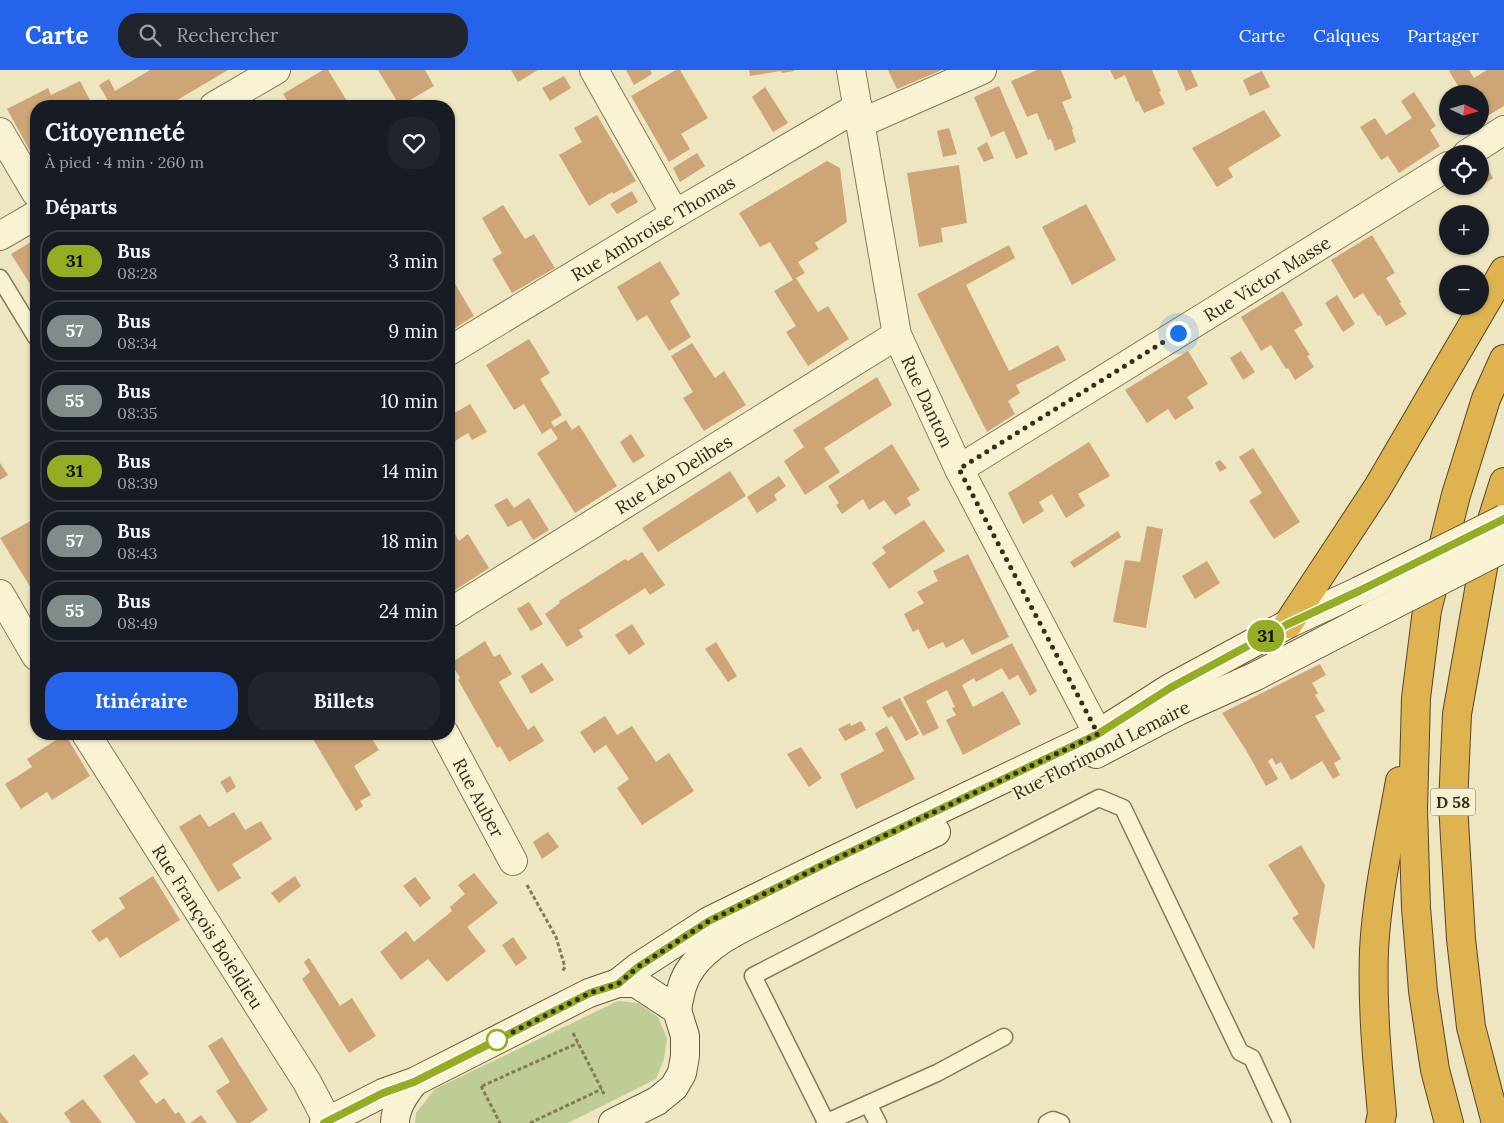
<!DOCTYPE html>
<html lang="fr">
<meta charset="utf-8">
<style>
:root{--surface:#171b24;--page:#20242c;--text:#f1f3f6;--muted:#9ea1a6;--line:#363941;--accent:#2563eb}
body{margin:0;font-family:Lora,serif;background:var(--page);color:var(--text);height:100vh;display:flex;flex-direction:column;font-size:19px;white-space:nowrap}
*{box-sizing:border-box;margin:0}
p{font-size:16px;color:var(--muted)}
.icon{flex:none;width:28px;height:28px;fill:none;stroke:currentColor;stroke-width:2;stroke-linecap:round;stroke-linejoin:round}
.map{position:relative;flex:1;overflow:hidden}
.side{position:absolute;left:30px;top:30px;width:425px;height:640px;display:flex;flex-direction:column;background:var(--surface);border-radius:20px;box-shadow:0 1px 4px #0004}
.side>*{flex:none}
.badge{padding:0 10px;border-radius:16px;font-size:18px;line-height:32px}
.needle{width:32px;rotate:95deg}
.controls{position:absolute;left:1439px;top:15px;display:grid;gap:10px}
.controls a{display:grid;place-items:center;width:50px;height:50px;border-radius:50%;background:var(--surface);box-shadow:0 1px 4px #0004;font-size:25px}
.you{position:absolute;width:25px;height:25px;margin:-12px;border:4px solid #fff;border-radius:50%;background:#1a73e8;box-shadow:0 0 0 8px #1a73e833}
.map>.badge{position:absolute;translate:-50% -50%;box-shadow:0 0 0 2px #fff}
h2{padding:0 15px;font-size:19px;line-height:45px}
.round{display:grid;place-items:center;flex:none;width:52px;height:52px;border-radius:20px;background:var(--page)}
.summary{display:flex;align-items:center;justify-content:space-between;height:85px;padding:0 15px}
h1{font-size:24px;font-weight:700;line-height:38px}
.button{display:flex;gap:10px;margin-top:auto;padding:10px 15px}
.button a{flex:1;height:58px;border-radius:20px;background:var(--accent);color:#fff;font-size:20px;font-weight:700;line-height:58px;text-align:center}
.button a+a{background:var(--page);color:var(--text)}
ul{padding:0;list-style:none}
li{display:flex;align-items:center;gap:15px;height:62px;margin:0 10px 8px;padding:0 5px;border:2px solid var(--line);border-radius:20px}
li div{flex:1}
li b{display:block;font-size:19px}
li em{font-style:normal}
li .badge{min-width:55px;font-weight:700;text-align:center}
header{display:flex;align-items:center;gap:30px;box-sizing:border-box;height:70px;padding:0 25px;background:var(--accent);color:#fff}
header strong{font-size:24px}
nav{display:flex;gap:28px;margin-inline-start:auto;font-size:18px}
.search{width:350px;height:45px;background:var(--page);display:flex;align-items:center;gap:12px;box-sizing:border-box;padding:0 18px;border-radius:20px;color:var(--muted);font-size:19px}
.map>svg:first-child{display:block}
.green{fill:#becc95}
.building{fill:#cda576}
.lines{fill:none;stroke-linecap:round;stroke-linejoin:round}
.lane-casing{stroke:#877858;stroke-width:19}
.street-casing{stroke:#877858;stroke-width:30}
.secondary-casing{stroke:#69583c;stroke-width:30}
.highway-casing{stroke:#55452d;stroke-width:30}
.path{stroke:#877858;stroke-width:3;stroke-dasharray:4 2.5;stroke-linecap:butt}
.lane{stroke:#f9f3d4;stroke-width:16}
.street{stroke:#f9f3d4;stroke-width:28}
.secondary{stroke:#f9f3d4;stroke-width:28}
.highway{stroke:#dfb350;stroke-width:28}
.secondary-bridge-casing{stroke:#69583c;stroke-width:30;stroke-linecap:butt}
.secondary-bridge{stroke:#f9f3d4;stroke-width:28}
.line-casing{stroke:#fff;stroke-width:11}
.line{stroke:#94ad23;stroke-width:8}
.walk{stroke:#372d1d;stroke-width:5;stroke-dasharray:0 9}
.stop-dot{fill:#fff;stroke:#94ad23;stroke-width:2.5}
.labels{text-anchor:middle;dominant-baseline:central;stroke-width:4;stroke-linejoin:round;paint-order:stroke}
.shield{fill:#f5f0d0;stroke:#706853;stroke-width:1}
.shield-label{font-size:16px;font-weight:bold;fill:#372d1d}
.street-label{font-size:18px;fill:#372d1d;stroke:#f5f0d0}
</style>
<header>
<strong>Carte</strong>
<div class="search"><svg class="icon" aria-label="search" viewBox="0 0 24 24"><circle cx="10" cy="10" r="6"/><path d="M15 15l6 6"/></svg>Rechercher</div>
<nav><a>Carte</a><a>Calques</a><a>Partager</a></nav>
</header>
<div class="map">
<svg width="1504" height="1053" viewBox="0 0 1504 1053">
<rect width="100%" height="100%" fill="#eee6c1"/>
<polygon class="green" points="618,931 638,933 658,947 667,968 664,989 656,1009 568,1053 415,1053 416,1043 435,1019"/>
<g class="building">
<polygon points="150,0 228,0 167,36 111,36 99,15 109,9 115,21"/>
<polygon points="323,0 328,0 347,31 337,36 291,36 283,24"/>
<polygon points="378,0 425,0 434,16 400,36"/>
<polygon points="511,0 538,0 518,12"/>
<polygon points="626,0 650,0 652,4 634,15"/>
<polygon points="676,0 680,0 708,48 681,64 690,79 669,92 631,26"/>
<polygon points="749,0 794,0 794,1 782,3 781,1 750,6"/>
<polygon points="888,0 942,0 897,19"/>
<polygon points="1037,0 1061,0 1072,28 1062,32 1073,59 1072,60 1076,72 1055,81 1051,69 1048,70 1037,43 1027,47 1011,11"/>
<polygon points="1110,0 1152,0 1161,21 1159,22 1165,34 1144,43 1138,31 1136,32 1125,5 1115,10"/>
<polygon points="1177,0 1191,0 1198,16 1186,21"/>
<polygon points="1451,0 1469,0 1474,8 1487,0 1504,0 1504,36 1487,46 1480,34 1480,24 1463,24 1449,1"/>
<polygon points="1262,1 1270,17 1250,26 1243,10"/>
<polygon points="564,6 571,18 550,31 542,18"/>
<polygon points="80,11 92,34 88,36 36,36 36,77 30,81 7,39 48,18 51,25"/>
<polygon points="999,16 1028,84 1016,89 1004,61 991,67 974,27"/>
<polygon points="765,17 788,53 773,62 752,27"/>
<polygon points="1414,22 1436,56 1430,60 1440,76 1399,103 1388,86 1381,90 1360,57 1375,48 1386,65 1412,48 1401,31"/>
<polygon points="1264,40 1281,66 1228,98 1233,107 1217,117 1192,78"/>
<polygon points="597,45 636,111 613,124 612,122 589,136 559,85 582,72 574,58"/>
<polygon points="949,58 957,84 943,87 937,61"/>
<polygon points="987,72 994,88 984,92 977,78"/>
<polygon points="697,83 705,96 680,112 673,98"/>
<polygon points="1483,90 1493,108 1472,122 1469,116 1480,116 1480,92"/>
<polygon points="827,91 840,98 847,152 815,173 819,179 798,192 805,203 796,208 818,242 828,236 849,269 808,296 786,262 796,256 774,221 793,210 770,172 760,177 739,143"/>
<polygon points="959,95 967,153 941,158 943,172 919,177 907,103"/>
<polygon points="632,121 638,132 617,144 610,134"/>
<polygon points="1086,134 1116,190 1072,215 1042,157"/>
<polygon points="503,135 525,169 534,164 555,198 512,223 492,189 502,183 482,148"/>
<polygon points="1372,165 1395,203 1386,208 1401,232 1399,233 1407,244 1386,256 1380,245 1378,246 1363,223 1354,229 1331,190"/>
<polygon points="36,169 36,215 32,217 11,184"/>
<polygon points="1009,175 1015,188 966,215 1009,301 1058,275 1066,290 1016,315 1020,323 1008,331 1015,344 987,362 917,224"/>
<polygon points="660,191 680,224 670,231 691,267 669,281 647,245 637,251 617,217"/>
<polygon points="454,212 474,246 449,262 449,215"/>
<polygon points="1283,221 1303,255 1294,260 1310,285 1307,286 1314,297 1295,310 1288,298 1286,299 1271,275 1261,281 1241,247"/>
<polygon points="1337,225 1355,254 1343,262 1325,233"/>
<polygon points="529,269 550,303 540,309 562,345 551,352 554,357 566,350 572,360 579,355 617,416 575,443 537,383 558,369 551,358 542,364 524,334 514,340 486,295"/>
<polygon points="692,273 715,308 724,301 746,335 704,361 683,328 693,322 671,286"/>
<polygon points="1188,281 1208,314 1187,327 1194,338 1184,344 1175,350 1168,339 1147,353 1125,320"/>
<polygon points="1241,281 1255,302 1243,310 1230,288"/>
<polygon points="877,307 892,335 824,378 840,402 805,425 784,391 804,377 793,360"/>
<polygon points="470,334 487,362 472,370 468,363 450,374 449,346"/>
<polygon points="631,364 645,386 633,393 620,372"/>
<polygon points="1089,372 1110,406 1078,424 1085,436 1066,448 1052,424 1039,432 1044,441 1023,454 1008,423"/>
<polygon points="892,374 920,420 907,428 911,435 895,445 884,430 869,440 863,429 842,444 836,435 839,433 828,416"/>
<polygon points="1253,378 1300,452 1274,469 1249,431 1262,423 1239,387"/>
<polygon points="1220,390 1227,398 1220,402 1215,393"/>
<polygon points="0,393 8,405 0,410"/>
<polygon points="730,401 746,426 658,482 642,458"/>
<polygon points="779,406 786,416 774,425 777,430 757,443 747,427"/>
<polygon points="507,428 514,438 529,428 549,460 533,470 521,450 508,457 494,435"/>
<polygon points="34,449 36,453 36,526 0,468"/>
<polygon points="924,450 945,481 889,519 872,493 886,483 882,477"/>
<polygon points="449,455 459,471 468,464 489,498 449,524"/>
<polygon points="1147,456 1163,459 1146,558 1113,552 1125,490 1140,492"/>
<polygon points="1118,461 1121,467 1074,498 1070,492"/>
<polygon points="642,482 665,515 650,525 645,518 639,522 579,560 583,567 567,577 545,544 560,533 559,531 625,489 628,491"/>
<polygon points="968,484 1009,567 972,585 963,569 946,578 943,572 928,579 918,559 913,562 904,544 924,533 917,522 938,511 933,501"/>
<polygon points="1207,491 1220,513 1195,529 1182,506"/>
<polygon points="529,532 543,554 531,561 517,539"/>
<polygon points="632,554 645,574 629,585 615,565"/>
<polygon points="485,571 494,587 500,584 512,604 499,612 507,626 528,660 534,655 544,671 509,692 500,676 497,678 458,610 460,608 451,593"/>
<polygon points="716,572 737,606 728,612 705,579"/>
<polygon points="1012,573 1037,621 1030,626 1018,605 1009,610 1002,598 976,612 974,608 962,615 973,637 1003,621 1021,654 963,685 946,650 956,645 952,638 955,637 947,620 926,631 939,658 923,666 903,627"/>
<polygon points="542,593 554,610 531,624 521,606"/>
<polygon points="1320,594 1326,605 1312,613 1318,623 1315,625 1325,641 1315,646 1341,689 1334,693 1340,705 1333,709 1322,691 1291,710 1281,692 1276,695 1272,688 1268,691 1278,709 1266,716 1246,680 1222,643"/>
<polygon points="900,628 919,664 906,671 892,646 888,648 882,637"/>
<polygon points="605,646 617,665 632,656 656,692 669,683 694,721 642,755 617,718 629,709 606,675 594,683 580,662"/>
<polygon points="861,651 866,660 845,671 838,659 850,653 851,656"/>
<polygon points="887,656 915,709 856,739 840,704 884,681 875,663"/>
<polygon points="65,664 90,706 52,730 47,722 21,739 5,714 32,697 27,689"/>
<polygon points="310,664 369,664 379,680 354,696 371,725 360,731 363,736 356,741"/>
<polygon points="801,677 822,708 809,717 787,684"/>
<polygon points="230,706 236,717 227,723 220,712"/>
<polygon points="234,742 245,760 261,751 272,769 232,794 241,808 218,822 179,757 200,744 209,757"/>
<polygon points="548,762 559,777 542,789 533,772"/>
<polygon points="1301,775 1325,815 1314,880 1292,848 1299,844 1268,795"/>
<polygon points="474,803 498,833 467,857 486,881 447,912 428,889 401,910 380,882 406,861 414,872 452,841 450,837 465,824 458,815"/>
<polygon points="153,806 180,850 120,888 107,867 99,872 91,861 125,838 119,828"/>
<polygon points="295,806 301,816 279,833 271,823"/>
<polygon points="415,807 431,828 420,837 403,816"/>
<polygon points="513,867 527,888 516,896 502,875"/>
<polygon points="309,888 340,936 352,928 376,966 349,983 302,909 310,902 304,892"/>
<polygon points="222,967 268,1040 250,1053 237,1053 216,1021 230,1012 208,976"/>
<polygon points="134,984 149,1004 139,1011 156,1034 164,1028 175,1044 179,1042 186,1053 136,1053 103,1006"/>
<polygon points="83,1029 102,1053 71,1053 64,1043"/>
<polygon points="0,1042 9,1053 0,1053"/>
<polygon points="201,1045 207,1053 190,1053"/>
</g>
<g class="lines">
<g class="lane-casing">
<g id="lane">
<polyline points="0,208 36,267"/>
<polyline points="868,1034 878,1053"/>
<polyline points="826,1052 753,906 1099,728 1123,738 1240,982 1252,988 1282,1053"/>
<polyline points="825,1053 937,1003 1004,967"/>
<polyline points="1047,1053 1053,1050 1061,1053"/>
</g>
</g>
<g class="street-casing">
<g id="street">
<polyline points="594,0 675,144"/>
<path id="s1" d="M851,0L897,265L959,399L1098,664"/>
<polyline points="214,36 276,0"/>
<polyline points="861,53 982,0"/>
<polyline points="0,62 36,123"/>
<polyline points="1467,84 1504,60"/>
<polyline points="0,166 36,145"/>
<path id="s2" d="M449,281L675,144L858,37"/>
<path id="s3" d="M959,399L1448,96"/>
<polyline points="0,524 36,586"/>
<path id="s4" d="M449,543L897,265"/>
<path id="s5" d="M86,664L307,1012L327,1050"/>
<path id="s6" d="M445,664L513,791"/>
</g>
</g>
<g class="secondary-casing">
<g id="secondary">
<polyline points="1096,684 1178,641 1256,606 1354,555"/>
<polyline points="618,913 638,897 709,851 823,795 1098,664 1170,618 1288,554 1359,521"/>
<path d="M677,940C680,924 682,910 692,897C712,870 745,857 774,842C827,814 882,788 936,762"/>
<polyline points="324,1053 383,1023 414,1012 589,923 618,913 636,913 677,940 685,966 685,986 682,1003 674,1017 657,1031 613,1053"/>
<path d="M395,1053C395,1037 405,1024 414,1012"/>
</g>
</g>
<g class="highway-casing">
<g id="highway">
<polyline points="1288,554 1378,417 1504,201"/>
<path d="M1380,1053L1382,1044C1377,989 1372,935 1374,880C1377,823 1390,767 1400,711"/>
<polyline points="1449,1053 1435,1000 1423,921 1416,838 1413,739 1416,628 1427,540 1456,425 1486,329 1504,289"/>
<polyline points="1496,1053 1471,957 1461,869 1453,734 1457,644 1491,453 1504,412"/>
</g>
</g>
<g class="path">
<polyline points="527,815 556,867 565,897 562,902"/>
<polyline points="573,963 604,1024"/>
<polyline points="481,1016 500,1053"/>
<polyline points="482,1016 578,973"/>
<polyline points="530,1053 602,1019"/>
</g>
<use href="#lane" class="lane"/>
<use href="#street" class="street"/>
<use href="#secondary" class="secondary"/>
<use href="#highway" class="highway"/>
<g class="secondary-bridge-casing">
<g id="secondary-bridge">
<polyline points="1359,521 1504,449"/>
<polyline points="1354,555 1504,478"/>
</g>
</g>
<use href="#secondary-bridge" class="secondary-bridge"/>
</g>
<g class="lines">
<g class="line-casing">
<polyline id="line" points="324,1053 383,1023 414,1012 590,923 618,914 638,897 709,851 823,795 1098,664 1170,618 1288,554 1359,521 1504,449"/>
</g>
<use href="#line" class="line"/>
<polyline class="walk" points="497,970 590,923 618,914 638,897 709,851 823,795 1098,664 959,399 1178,263"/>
</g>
<circle class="stop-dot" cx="497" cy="970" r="10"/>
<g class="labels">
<rect class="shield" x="1430.5" y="718.5" width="45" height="27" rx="4"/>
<g class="shield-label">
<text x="1453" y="732">D 58</text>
</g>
<g class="street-label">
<text stroke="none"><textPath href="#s2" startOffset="238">Rue Ambroise Thomas</textPath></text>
<text stroke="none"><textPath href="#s3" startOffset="362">Rue Victor Masse</textPath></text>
<text stroke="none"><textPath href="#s1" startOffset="342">Rue Danton</textPath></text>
<text stroke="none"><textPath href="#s4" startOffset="264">Rue Léo Delibes</textPath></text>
<text transform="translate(1101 680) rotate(-27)">Rue Florimond Lemaire</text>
<text stroke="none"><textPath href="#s6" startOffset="72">Rue Auber</textPath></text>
<text stroke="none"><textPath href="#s5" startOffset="228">Rue François Boieldieu</textPath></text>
</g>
</g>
</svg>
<div class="controls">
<a><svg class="needle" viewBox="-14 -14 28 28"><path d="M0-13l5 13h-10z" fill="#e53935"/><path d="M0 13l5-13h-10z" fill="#9ea1a6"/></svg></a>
<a><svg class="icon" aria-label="locate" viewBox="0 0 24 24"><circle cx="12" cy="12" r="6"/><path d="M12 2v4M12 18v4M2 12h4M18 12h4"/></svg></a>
<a>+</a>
<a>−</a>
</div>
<div class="you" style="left:1178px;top:263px"></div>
<b class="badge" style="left:1266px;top:566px;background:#94ad23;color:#111">31</b>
<section class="side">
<div class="summary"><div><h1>Citoyenneté</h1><p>À pied · 4 min · 260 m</p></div><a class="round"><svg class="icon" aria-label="heart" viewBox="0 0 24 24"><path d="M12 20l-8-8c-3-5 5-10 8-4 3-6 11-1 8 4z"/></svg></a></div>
<h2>Départs</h2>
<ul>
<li><span class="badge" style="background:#94ad23;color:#111">31</span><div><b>Bus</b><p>08:28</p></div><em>3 min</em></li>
<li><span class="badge" style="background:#808c89;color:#fff">57</span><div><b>Bus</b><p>08:34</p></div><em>9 min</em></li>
<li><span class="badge" style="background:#808c89;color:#fff">55</span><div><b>Bus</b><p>08:35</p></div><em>10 min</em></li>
<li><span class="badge" style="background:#94ad23;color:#111">31</span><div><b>Bus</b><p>08:39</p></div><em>14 min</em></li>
<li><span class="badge" style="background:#808c89;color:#fff">57</span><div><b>Bus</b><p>08:43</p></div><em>18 min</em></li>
<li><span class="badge" style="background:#808c89;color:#fff">55</span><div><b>Bus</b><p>08:49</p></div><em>24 min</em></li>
</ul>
<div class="button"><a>Itinéraire</a><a>Billets</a></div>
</section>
</div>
